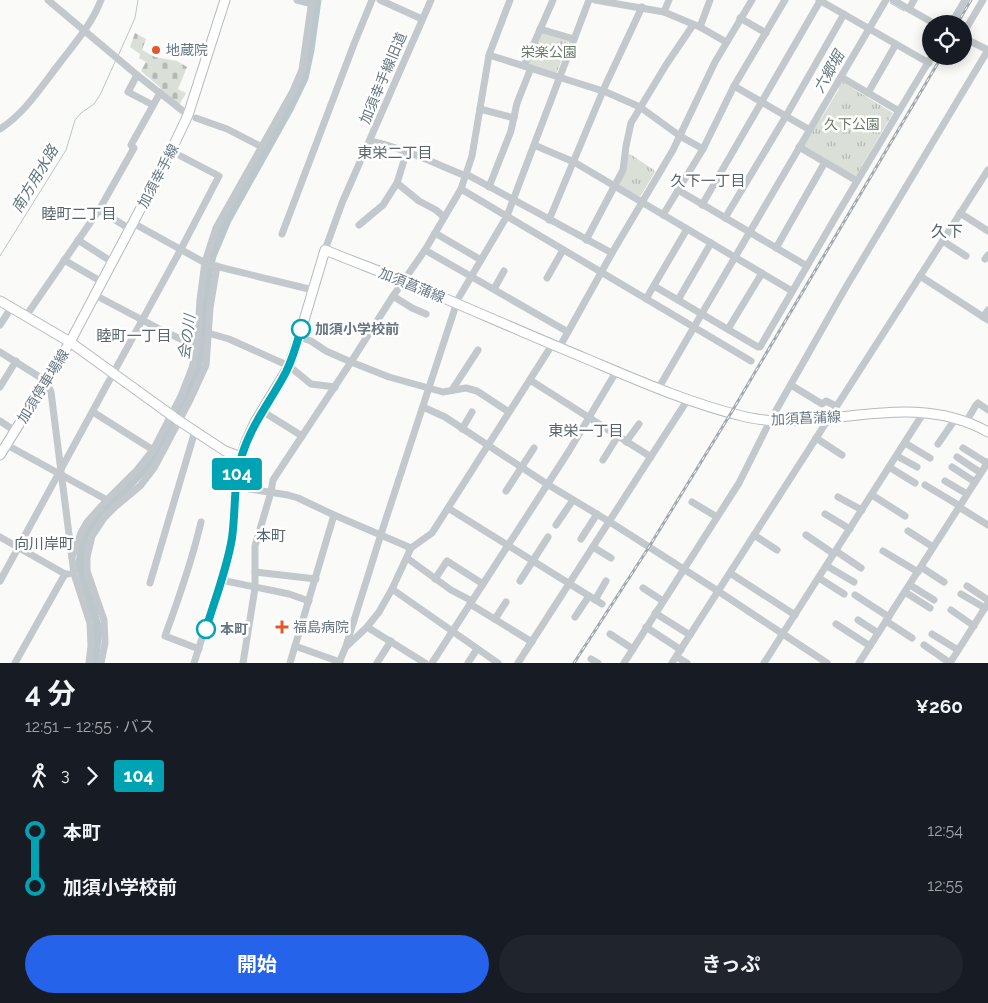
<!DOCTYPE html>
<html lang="ja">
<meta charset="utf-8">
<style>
:root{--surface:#171b24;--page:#20242c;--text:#f1f3f6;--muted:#9ea1a6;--accent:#2563eb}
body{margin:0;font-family:Raleway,"Noto Sans JP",sans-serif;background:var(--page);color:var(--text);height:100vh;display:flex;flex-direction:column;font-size:19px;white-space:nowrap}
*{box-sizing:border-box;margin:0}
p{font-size:16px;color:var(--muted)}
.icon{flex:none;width:28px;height:28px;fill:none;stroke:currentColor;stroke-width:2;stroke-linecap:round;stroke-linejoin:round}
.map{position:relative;height:663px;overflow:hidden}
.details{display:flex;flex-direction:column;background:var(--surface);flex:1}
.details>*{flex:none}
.badge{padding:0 10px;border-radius:4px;font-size:18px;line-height:32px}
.controls{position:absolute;left:922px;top:15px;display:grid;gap:10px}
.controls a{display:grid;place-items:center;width:50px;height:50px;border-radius:50%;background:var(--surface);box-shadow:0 2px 12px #0003;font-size:25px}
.map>.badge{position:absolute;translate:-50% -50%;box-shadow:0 0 0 2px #fff}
.legs{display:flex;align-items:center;gap:8px;height:55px;padding:0 25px;font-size:16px}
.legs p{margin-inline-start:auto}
.headline{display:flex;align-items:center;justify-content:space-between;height:85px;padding:0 25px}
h1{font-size:28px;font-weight:700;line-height:38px}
.button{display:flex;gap:10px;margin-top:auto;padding:10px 25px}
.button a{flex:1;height:58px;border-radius:30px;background:var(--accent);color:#fff;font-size:20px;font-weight:700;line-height:58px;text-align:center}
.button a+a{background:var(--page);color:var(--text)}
ul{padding:0 25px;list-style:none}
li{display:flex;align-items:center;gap:18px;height:55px;font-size:19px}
li i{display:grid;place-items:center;width:8px;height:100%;margin:0 6px;background:currentColor}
li i::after{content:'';width:12px;height:12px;margin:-6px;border:4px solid;border-radius:50%;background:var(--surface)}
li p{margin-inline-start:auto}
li:first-child i{background:linear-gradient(#0000 50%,currentColor 0)}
li:last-child i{background:linear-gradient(currentColor 50%,#0000 0)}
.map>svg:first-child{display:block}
.cemetery{fill:url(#cemetery-stones)}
.park{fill:url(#park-tufts)}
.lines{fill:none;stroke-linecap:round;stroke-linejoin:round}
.stream{stroke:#bbc7cb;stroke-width:1}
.river{stroke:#bbc7cb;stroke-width:9}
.major-casing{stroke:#b5babe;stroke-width:11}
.minor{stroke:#c3c8cc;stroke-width:7}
.major{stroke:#fff;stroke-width:9}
.rail-casing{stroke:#a2aab0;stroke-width:3}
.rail{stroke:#fff;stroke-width:1;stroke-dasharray:4;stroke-linecap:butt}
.line-1-casing{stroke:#fff;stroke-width:11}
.line-1{stroke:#00a3b4;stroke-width:8}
.poi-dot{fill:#e4572e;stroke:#fff;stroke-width:2}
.stop-1-dot{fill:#fff;stroke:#00a3b4;stroke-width:2.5}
.labels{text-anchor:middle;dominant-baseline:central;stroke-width:5;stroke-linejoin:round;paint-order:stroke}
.poi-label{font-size:14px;fill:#657683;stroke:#fff;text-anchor:start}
.park-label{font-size:14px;fill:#687a64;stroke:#fff}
.street-label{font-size:14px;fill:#657683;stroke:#fff}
.stop-label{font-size:14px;font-weight:bold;fill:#657683;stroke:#fff;text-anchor:start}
.water-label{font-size:15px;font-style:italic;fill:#60757c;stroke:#fff}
.neighbourhood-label{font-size:15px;fill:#57646e;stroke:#fff}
.quarter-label{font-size:16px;fill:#57646e;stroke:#fff}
</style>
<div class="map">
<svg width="988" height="663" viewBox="0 0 988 663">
<defs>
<pattern id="cemetery-stones" width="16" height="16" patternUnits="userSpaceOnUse" patternTransform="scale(1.25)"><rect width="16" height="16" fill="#dadfd7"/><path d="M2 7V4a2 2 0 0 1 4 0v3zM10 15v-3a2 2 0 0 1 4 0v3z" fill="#b4b9b4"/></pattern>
<pattern id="park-tufts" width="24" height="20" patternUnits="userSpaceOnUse" patternTransform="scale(1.25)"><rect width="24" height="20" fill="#dadfd7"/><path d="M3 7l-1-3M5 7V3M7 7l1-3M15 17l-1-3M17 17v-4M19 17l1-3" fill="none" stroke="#b4b9b4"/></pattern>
</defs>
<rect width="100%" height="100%" fill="#fafaf8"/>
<polygon class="cemetery" points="135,33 146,39 142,50 155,57 177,61 187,67 178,89 186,93 179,105 160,90 161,88 141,71 146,62 139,58 140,54 130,47"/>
<g class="park">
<polygon points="541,32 568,39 569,41 557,72 555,73 529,65 528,62"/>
<polygon points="841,81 893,113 856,176 853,176 803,146 818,120 820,120 839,89 838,87"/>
<polygon points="630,154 654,170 655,172 640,197 619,186 628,155"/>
</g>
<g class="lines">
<g class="stream">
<polyline points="890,3 904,11"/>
<polyline points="118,56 135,18 138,0"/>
<polyline points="0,256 66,150 75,120 81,113 94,104 100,95 115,62"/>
</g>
<polyline class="river" points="94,663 97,639 97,626 80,566 81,556 86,534 93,523 147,466 167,438 195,379 201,349 204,302 208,273 212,256 227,220 289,109 304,78 310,50 317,0"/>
<g class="major-casing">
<g id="major">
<path d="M0,301L70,342L178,420L225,451L241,457L246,442L255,422L289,366L299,337L325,250C352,261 379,271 406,282C466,307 526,334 587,359C639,381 691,404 746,417C772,423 796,421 822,419C879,413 935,402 988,432"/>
<polyline points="0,455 70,342 171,151 188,115 225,0"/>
</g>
</g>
<g class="minor">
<polyline points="48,0 137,75 188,115"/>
<polyline points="297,0 312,4"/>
<polyline points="380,0 422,19"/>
<polyline points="595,0 664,12 700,27 726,42"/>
<polyline points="819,0 929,63"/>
<polyline points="893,0 935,24"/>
<polyline points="909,9 914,0"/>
<polyline points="664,12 669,0"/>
<polyline points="740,18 766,33"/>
<polyline points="951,24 965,0"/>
<polyline points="700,27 710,0"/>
<polyline points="540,29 574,39"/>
<polyline points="964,32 983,0"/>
<polyline points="964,38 988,50"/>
<polyline points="489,55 606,92 640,107 680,136 703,149"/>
<polyline points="524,66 553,0"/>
<polyline points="137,75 128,92 153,105"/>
<polyline points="841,77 899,111"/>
<polyline points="734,86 810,130"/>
<polyline points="868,93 896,44"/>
<polyline points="480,109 514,118"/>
<polyline points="196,118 227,129 262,147"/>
<path d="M0,129C25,113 41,87 59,64C74,44 92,24 101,0"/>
<path d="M370,141C403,148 434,163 466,176"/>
<polyline points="534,145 574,162 792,291"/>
<polyline points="799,147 857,181"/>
<polyline points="466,174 612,253"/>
<polyline points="397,183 419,201 436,210 444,217"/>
<polyline points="489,187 511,131 517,103 531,68"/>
<polyline points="461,189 751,361"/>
<polyline points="678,190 807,266"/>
<polyline points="702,205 820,1"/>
<polyline points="99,210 130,229"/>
<polyline points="960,213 988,231"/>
<polyline points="663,215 703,149 734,86 785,0"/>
<polyline points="725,218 786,116 844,14"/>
<polyline points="549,220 605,86 642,7"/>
<polyline points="133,223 207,264 313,290"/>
<polyline points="359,225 383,205 397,183 407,151"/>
<polyline points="435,233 481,260"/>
<polyline points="282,234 354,44 372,0"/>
<polyline points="78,240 112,262"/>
<polyline points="586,240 623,170 626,146 631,123 666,65 693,25"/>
<polyline points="943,241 966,256"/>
<polyline points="776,248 825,162"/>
<polyline points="325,250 342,203 431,0"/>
<polyline points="425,250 568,332"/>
<polyline points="985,259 988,255"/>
<polyline points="64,260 102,282"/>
<polyline points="920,276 988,320"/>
<polyline points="547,278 563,250"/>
<polyline points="654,286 758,347 760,347 835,218 932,56"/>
<polyline points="494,289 504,271"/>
<polyline points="95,295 167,333 197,346"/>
<polyline points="393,296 412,308 426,314"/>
<polyline points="646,299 687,229"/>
<polyline points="678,300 711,243"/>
<polyline points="26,316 99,210 134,148 131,145 160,93"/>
<polyline points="983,317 988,310"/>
<polyline points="0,325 11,308"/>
<polyline points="728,329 762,273"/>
<polyline points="208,333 229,339 289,366 311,384 335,387"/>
<polyline points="299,337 311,341 326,351 351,362 389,377 443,392 466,388 477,391 509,412"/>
<polyline points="559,348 612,253 673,150 715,62 752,0"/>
<polyline points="0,352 46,381 51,392 74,574 90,623 91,646 89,663"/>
<polyline points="530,380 651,457"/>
<polyline points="791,385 822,404 826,401 836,406"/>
<polyline points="0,387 16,361"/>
<polyline points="658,389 694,327 886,0"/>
<polyline points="452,390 478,350"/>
<polyline points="978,403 988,410"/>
<polyline points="423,407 445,417 547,484 610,522 718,591 783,634 827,663"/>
<polyline points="262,411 302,436"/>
<polyline points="93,412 153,450"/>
<polyline points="0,421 15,431"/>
<polyline points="966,422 976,405"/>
<polyline points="462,429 472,412"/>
<polyline points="816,438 842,455"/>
<polyline points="626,442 639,424"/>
<polyline points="905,443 930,458"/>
<polyline points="938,444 956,418"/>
<polyline points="7,445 107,500"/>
<polyline points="963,448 987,463"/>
<polyline points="897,456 917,467"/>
<polyline points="957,457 981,473"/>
<polyline points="603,460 618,436"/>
<polyline points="889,467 915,483"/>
<polyline points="952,467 975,482"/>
<polyline points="945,481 967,494"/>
<polyline points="925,485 960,506"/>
<polyline points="236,487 288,495 298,498 334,515 411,548"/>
<polyline points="506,491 534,448"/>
<polyline points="872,495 905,516"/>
<polyline points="838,497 862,510"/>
<polyline points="692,502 717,517"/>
<polyline points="959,507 988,525"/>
<polyline points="448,508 602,604"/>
<polyline points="825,514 850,529"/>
<polyline points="556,525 573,500"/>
<polyline points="908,531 933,547"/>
<polyline points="754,535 777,550"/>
<polyline points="806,535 834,554"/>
<polyline points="0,537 65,574 68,574"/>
<polyline points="581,539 597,514"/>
<polyline points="593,547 611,558"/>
<polyline points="836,551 861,568"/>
<polyline points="883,551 918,572"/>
<polyline points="72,557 81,533 87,522 107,500 137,470 153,450 181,396 192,368 197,346 200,300 205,262 216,228 293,91 302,70 312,0"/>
<polyline points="407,558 451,590 472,601"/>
<polyline points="827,566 854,582"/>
<polyline points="921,567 944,582"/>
<polyline points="255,572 316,579"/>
<polyline points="730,573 795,615"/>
<polyline points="819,578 844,594"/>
<polyline points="435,579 447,561 483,584"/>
<polyline points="221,580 289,594 309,601"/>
<polyline points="0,581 181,249 219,176 171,151"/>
<polyline points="520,581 548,537"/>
<polyline points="150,583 195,431"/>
<polyline points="910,585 934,600"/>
<polyline points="967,586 988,600"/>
<polyline points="643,588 663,601"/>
<polyline points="392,589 498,663"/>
<polyline points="905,592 930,608"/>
<polyline points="961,594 985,608"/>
<polyline points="855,595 889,617"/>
<polyline points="595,600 606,581"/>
<polyline points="470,604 532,642"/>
<polyline points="951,610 974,626"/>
<polyline points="655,613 690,635"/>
<polyline points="575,617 589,596"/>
<polyline points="495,619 506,602"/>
<polyline points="858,620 878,633"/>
<polyline points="886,621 912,638"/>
<polyline points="836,624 870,646"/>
<polyline points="367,627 425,663"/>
<polyline points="646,627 681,650"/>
<polyline points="610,634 633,649"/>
<polyline points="932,634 958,650"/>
<polyline points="924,645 950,663"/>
<polyline points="295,646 340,662"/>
<polyline points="347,646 367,627 379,612 392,589 411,548 432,533 552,345"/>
<path d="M199,649L165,636C179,598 192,561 201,522"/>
<polyline points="677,657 687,663"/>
<polyline points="591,659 598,663"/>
<polyline points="15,663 65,574"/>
<polyline points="101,663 105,643 104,620 87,571 87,557 92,536 104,518 116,506 140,486 154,468 190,400 206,365 210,308 217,266"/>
<polyline points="194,663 226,563 232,537 236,487 241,457"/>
<polyline points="243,663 255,588 255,546 271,492 273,480 351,362 393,296 425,250 461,189 472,156 489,55 510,0"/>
<polyline points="290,663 334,515"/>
<polyline points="339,663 346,646 381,534 458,299 507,216 589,0"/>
<polyline points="377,663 391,641"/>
<polyline points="432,663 569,451 616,372"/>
<polyline points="468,663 477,649"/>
<polyline points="518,663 688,399"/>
<polyline points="624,663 739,483 770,421 846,287 988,50"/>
<polyline points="672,663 988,170"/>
<polyline points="764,663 924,412"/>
<polyline points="859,663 988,462"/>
<polyline points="950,663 988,603"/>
</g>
<use href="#major" class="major"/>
<g class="rail-casing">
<g id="rail">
<polyline points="957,24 971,0"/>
<polyline points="574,663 649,547 731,413 942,56"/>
</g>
</g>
<use href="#rail" class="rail"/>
</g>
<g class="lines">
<g class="line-1-casing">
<path id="line-1" d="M206,629C215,599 227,569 232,538C236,510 233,482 242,455C252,423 271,401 286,372C293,358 297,343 301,329"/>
</g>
<use href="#line-1" class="line-1"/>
</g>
<g class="poi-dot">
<circle cx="156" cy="50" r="5"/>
<path d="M279.5 619.5h5v5h5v5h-5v5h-5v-5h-5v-5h5z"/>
</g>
<g class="stop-1-dot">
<circle cx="301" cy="329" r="9"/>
<circle cx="206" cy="629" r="9"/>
</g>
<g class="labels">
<g class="poi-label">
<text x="166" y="50">地蔵院</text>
<text x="293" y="627">福島病院</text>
</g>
<g class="park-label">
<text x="549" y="52">栄楽公園</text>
<text x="852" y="124">久下公園</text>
</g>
<g class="street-label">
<text transform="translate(383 78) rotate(-67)">加須幸手線旧道</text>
<text transform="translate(158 176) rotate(-62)">加須幸手線</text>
<text transform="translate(412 285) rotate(22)">加須菖蒲線</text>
<text transform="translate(43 386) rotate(-58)">加須停車場線</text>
<text transform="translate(806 418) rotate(-3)">加須菖蒲線</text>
</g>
<g class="stop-label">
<text x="315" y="329">加須小学校前</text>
<text x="220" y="629">本町</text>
</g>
<g class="water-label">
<text transform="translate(829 72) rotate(-60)">六郷堀</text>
<text transform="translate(35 179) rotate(-59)">南方用水路</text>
<text transform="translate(187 337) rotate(-82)">会の川</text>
</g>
<g class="neighbourhood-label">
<text x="395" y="153">東栄二丁目</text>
<text x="708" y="181">久下一丁目</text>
<text x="79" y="214">睦町二丁目</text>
<text x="134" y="336">睦町一丁目</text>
<text x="586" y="431">東栄一丁目</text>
<text x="271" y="536">本町</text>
<text x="44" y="544">向川岸町</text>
</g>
<g class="quarter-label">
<text x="947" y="231">久下</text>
</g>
</g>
</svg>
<div class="controls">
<a><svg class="icon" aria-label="locate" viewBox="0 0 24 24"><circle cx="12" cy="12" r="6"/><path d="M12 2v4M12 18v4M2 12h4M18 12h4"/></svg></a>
</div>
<b class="badge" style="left:237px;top:474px;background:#00a3b4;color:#fff">104</b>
</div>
<section class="details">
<div class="headline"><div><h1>4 分</h1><p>12:51 – 12:55 · バス</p></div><b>¥260</b></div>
<div class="legs"><svg class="icon" aria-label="walk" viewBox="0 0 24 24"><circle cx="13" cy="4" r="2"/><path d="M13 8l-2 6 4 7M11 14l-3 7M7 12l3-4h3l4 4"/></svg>3<svg class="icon" aria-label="forward" viewBox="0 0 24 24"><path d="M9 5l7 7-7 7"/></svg><b class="badge" style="background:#00a3b4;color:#fff">104</b></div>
<ul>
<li><i style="color:#00a3b4"></i><b>本町</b><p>12:54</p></li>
<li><i style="color:#00a3b4"></i><b>加須小学校前</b><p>12:55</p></li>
</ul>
<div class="button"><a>開始</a><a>きっぷ</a></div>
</section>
